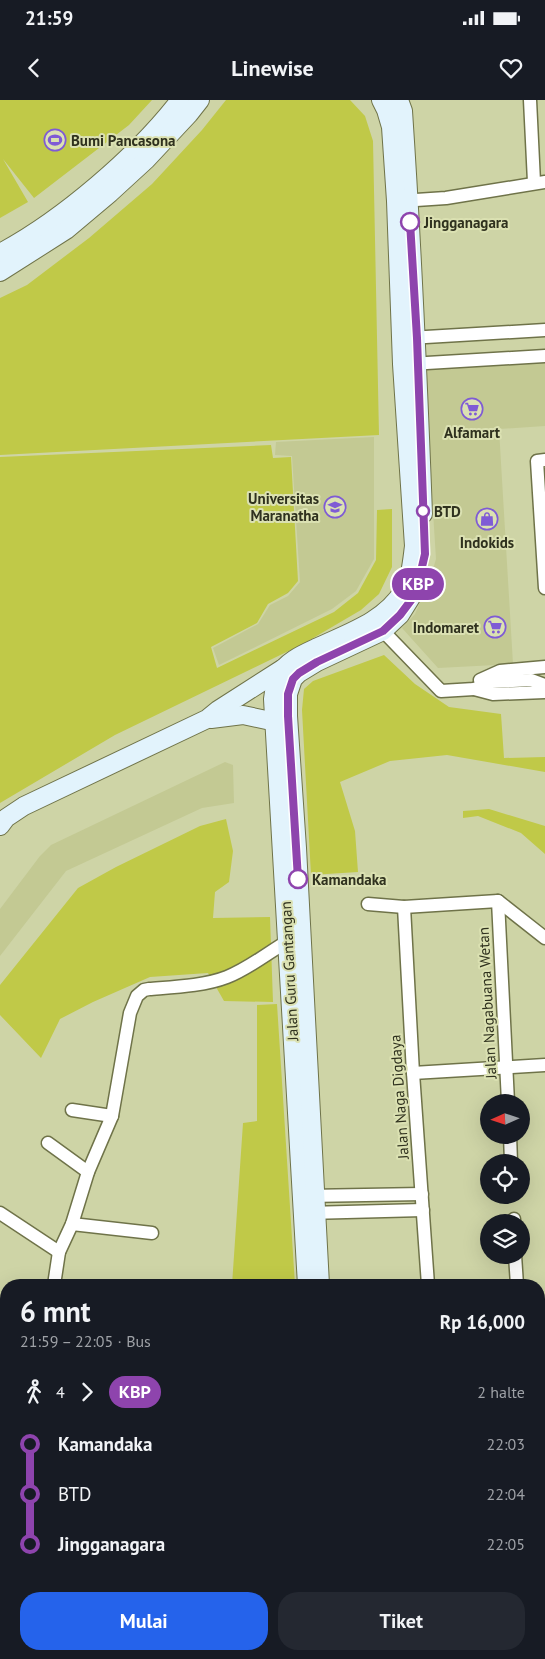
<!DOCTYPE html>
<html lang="id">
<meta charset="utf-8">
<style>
:root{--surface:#171b24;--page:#242831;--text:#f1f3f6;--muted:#9ea1a6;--accent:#2563eb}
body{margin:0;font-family:"PT Sans",sans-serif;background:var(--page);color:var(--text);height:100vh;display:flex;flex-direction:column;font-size:19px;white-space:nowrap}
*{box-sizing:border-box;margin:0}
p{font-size:16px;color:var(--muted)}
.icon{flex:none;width:28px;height:28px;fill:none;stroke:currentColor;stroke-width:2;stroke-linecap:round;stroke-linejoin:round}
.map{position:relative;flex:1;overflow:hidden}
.side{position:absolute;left:0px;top:1179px;width:545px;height:381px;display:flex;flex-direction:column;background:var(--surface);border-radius:20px 20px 0 0;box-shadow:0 5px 20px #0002}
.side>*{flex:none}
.badge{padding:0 10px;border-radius:16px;font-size:18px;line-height:32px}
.needle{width:32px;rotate:267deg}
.controls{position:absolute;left:480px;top:994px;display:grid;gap:10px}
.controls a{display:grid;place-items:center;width:50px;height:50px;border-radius:50%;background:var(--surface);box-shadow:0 5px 20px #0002;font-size:25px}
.map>.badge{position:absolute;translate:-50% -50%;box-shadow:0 0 0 2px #fff}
.legs{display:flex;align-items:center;gap:8px;height:55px;padding:0 20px;font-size:16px}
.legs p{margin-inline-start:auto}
.headline{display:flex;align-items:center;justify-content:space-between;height:85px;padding:0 20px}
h1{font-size:28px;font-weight:600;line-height:38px}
.button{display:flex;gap:10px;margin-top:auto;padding:10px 20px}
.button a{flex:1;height:58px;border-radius:20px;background:var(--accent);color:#fff;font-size:20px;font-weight:600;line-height:58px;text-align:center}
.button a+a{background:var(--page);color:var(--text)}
ul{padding:0 20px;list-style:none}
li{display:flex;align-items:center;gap:18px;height:50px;font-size:19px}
li i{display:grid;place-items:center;width:8px;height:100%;margin:0 6px;background:currentColor}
li i::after{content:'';width:12px;height:12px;margin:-6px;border:4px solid;border-radius:50%;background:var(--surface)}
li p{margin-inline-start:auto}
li:first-child i{background:linear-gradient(#0000 50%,currentColor 0)}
li:last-child i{background:linear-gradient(currentColor 50%,#0000 0)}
.status{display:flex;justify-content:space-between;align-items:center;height:35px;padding:0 25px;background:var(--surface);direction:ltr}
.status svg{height:14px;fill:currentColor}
header{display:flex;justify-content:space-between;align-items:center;height:65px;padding:0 20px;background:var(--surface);font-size:22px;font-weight:600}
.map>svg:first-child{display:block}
.built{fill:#c3c993}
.green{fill:#c0c948}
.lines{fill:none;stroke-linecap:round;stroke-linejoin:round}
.street-casing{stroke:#6f7349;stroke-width:15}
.secondary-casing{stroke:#6f7349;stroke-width:20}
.street{stroke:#fff;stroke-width:12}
.secondary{stroke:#e2f3fc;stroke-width:18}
.line-1-casing{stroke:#fff;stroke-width:11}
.line-1{stroke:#8e44ad;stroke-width:8}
.stop-1-dot{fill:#fff;stroke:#8e44ad;stroke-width:2.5}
.labels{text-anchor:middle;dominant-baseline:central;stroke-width:4;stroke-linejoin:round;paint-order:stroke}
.poi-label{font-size:15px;font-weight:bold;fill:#2f311e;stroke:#dbe1b2}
.stop-label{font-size:15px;font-weight:bold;fill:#2f311e;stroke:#dbe1b2;text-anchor:start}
.street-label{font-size:15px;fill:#2f311e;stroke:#dbe1b2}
</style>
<div class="status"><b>21:59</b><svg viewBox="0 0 49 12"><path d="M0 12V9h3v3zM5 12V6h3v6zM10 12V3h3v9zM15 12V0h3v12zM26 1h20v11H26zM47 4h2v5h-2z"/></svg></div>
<header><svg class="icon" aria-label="back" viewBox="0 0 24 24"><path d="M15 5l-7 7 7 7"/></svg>Linewise<svg class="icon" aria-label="heart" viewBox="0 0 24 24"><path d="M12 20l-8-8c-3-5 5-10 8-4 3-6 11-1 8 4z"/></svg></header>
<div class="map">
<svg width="545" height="1559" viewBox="0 0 545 1559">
<rect width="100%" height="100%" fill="#ced4a6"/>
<g class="built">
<polygon points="545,261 545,326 499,329 513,564 438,568 402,528 415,514 430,479 436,459 424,269"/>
<polygon points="374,337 374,459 356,491 332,509 219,565 213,548 258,524 270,505 288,496 300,482 292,356 275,355 276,342"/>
<polygon points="225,662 233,665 234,703 202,708 66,771 0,856 0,809 40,756 51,745"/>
</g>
<g class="green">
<polygon points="0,0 152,0 129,25 34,98 3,59 28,102 0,118"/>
<polygon points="226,0 350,0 365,16 373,41 379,335 0,355 0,198 27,185 89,138 152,84 202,30"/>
<polygon points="271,345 273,358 291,357 298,481 288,493 268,504 257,523 211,547 217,568 334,512 358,493 376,460 377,410 392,409 392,467 379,494 361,510 303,544 115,635 0,703 0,357"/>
<polygon points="384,555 415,584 449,607 501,614 504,658 545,657 545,672 447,655 390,661 340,682 355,731 358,772 311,775 302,610 304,589 313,581"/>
<polygon points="489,709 545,726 545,754 521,733 478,716 463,718 463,711"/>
<polygon points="226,719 233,751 229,782 215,792 213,818 270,817 273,902 224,901 208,873 150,877 93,902 60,919 41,958 0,915 0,885 78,788 116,767 200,726"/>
<polygon points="277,904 295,1185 232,1185 243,1023 257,1021 257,905"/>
<polygon points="545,1372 545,1473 539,1471 539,1373"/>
</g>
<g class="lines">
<g class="street-casing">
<g id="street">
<polyline points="530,0 534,82"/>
<polyline points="401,101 446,98 545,82"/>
<polyline points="409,238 545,230"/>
<polyline points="410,264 545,256"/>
<polyline points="545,360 537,361 545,488"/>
<polyline points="383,531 441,591 474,589 492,582 531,580 545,585"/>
<polyline points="480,580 500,571 545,567"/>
<polyline points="474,589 493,594 545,592"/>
<polyline points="498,801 508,1002"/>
<polyline points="368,804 404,807 498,801 545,838"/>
<polyline points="404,807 413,973 428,1185"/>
<polyline points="413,973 545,965"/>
<polyline points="72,1010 112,1016"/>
<polyline points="510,1035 511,1062"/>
<polyline points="48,1043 88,1072"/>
<polyline points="308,1096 422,1094"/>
<polyline points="0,1113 59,1152"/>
<polyline points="308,1113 423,1110"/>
<polyline points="514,1119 514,1122"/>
<polyline points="72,1124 152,1133"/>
<polyline points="515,1155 517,1185"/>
<path d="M54,1185L59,1152L72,1124L88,1072L112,1016L130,913L137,896L144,890L149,889C174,887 204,886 227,877C248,869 269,852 288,841"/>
<polyline points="539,1234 545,1234"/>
<polyline points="0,1279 6,1278"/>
<polyline points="122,1554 125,1559"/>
<polyline points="217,1554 220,1557"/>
<polyline points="311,1554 319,1559"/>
</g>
</g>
<g class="secondary-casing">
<g id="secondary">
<path d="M399,0L403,11C412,145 418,280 423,414"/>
<path d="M0,153C62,120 137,56 180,0"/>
<polyline points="0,172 66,130 110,93 146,60 189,14 200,0"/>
<polyline points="211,619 243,615 285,624"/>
<polyline points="0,726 6,718 24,706 207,619 218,610 282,569"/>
<path d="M307,1185L273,599C274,591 275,583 278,576C286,561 303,554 318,547C348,533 385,521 403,491C411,478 412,461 414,446L402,264L396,101L391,27L386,10L381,0"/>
<polyline points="320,1185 297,748 288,616 288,594 293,579 299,573 317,562 383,531 400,515 415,491"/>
<polyline points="539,1350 545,1350"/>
</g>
</g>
<use href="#street" class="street"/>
<use href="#secondary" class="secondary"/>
</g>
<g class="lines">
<g class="line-1-casing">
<polyline id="line-1" points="298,779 288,616 288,594 293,579 299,573 317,562 383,531 400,515 412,499 417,488 425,454 417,238 410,122"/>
</g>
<use href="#line-1" class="line-1"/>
</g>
<defs>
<g id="stadium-ring" transform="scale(1.125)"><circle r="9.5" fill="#dbe1b2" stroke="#7f5bd5" stroke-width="1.5"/><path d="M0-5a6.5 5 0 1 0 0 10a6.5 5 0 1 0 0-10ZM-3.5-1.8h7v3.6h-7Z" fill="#7f5bd5"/></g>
<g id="supermarket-ring" transform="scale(1.125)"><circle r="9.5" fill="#dbe1b2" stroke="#7f5bd5" stroke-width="1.5"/><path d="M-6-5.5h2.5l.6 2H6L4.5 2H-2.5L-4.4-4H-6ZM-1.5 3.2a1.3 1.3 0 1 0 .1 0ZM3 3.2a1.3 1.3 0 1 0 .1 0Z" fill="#7f5bd5"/></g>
<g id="university-ring" transform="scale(1.125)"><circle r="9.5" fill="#dbe1b2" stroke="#7f5bd5" stroke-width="1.5"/><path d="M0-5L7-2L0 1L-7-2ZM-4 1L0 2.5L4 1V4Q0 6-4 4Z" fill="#7f5bd5"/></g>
<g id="shop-ring" transform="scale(1.125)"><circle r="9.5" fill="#dbe1b2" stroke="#7f5bd5" stroke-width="1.5"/><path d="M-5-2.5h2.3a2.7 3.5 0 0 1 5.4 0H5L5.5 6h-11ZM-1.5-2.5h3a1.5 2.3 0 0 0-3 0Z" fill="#7f5bd5"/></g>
</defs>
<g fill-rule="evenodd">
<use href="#stadium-ring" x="55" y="40"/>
<use href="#supermarket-ring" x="472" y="309"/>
<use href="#university-ring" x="335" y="407"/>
<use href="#shop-ring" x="487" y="419"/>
<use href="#supermarket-ring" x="495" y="527"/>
</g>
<g class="stop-1-dot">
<circle cx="410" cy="122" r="9"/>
<circle cx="423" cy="411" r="6"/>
<circle cx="298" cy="779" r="9"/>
</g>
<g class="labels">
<g class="poi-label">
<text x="71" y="40" text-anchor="start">Bumi Pancasona</text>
<text x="472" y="332">Alfamart</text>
<text x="319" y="398" text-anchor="end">Universitas<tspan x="319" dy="17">Maranatha</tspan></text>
<text x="487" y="442">Indokids</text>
<text x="479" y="527" text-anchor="end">Indomaret</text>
</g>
<g class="stop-label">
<text x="424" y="122">Jingganagara</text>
<text x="434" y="411">BTD</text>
<text x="312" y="779">Kamandaka</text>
</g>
<g class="street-label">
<text transform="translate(289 871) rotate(-93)">Jalan Guru Gantangan</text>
<text transform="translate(487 903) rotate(-93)">Jalan Nagabuana Wetan</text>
<text transform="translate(399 997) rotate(-94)">Jalan Naga Digdaya</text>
</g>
</g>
</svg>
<div class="controls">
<a><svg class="needle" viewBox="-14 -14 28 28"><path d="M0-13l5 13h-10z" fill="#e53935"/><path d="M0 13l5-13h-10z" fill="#9ea1a6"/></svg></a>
<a><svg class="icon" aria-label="locate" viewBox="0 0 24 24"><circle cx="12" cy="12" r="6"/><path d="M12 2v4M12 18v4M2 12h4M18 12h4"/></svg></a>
<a><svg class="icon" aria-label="layers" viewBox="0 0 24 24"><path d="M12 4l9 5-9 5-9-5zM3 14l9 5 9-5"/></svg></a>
</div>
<b class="badge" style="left:418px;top:484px;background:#8e44ad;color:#fff">KBP</b>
<section class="side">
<div class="headline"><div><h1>6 mnt</h1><p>21:59 – 22:05 · Bus</p></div><b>Rp 16,000</b></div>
<div class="legs"><svg class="icon" aria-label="walk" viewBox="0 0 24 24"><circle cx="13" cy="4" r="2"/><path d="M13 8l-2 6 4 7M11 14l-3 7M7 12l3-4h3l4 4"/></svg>4<svg class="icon" aria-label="forward" viewBox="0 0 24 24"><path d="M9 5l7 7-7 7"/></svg><b class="badge" style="background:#8e44ad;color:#fff">KBP</b><p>2 halte</p></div>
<ul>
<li><i style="color:#8e44ad"></i><b>Kamandaka</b><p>22:03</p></li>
<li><i style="color:#8e44ad"></i><span>BTD</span><p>22:04</p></li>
<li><i style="color:#8e44ad"></i><b>Jingganagara</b><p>22:05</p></li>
</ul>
<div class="button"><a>Mulai</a><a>Tiket</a></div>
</section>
</div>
